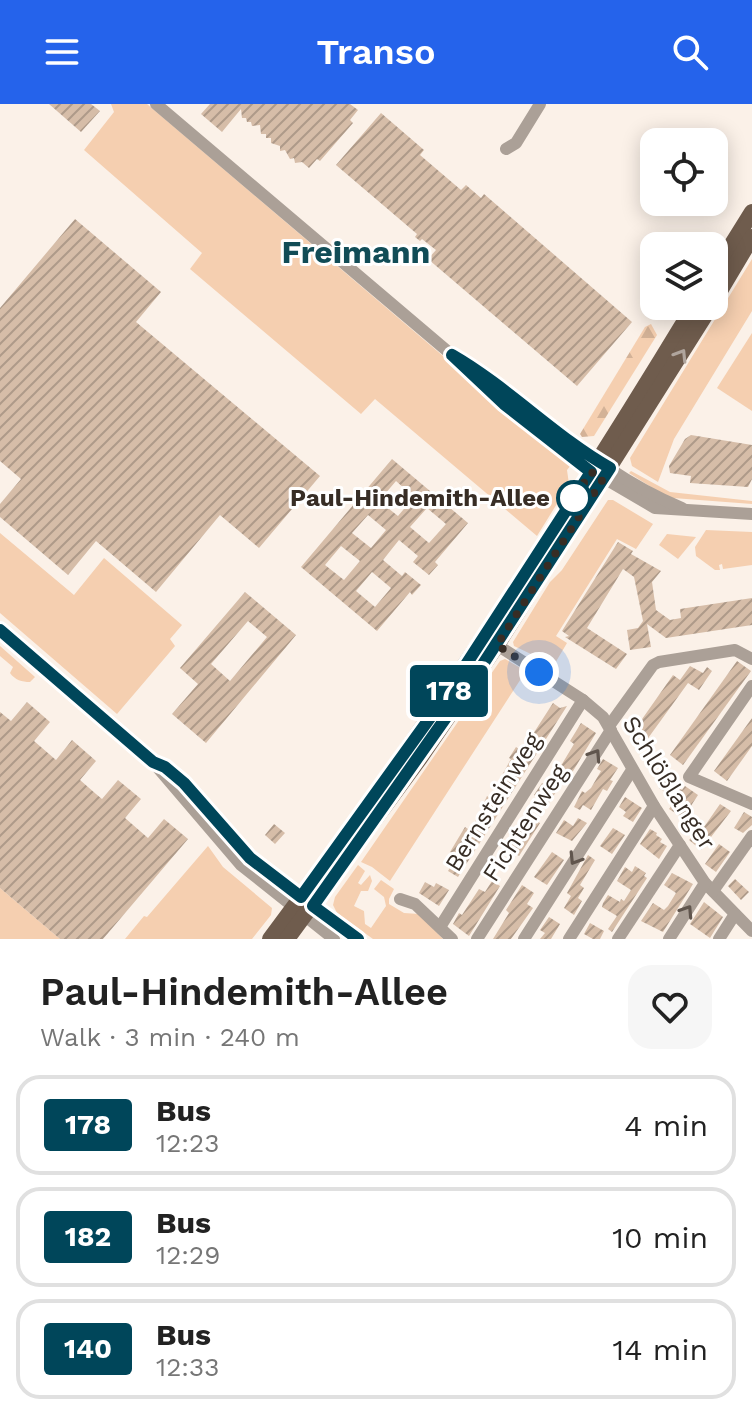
<!DOCTYPE html>
<meta charset="utf-8">
<style>
:root{--surface:#fff;--page:#f6f6f6;--text:#222;--muted:#767676;--line:#e0e0e0;--accent:#2563eb}
body{margin:0;font-family:"Work Sans",sans-serif;background:var(--page);color:var(--text);height:100vh;display:flex;flex-direction:column;font-size:30px;white-space:nowrap}
*{box-sizing:border-box;margin:0}
p{font-size:26px;color:var(--muted)}
.icon{flex:none;width:44px;height:44px;fill:none;stroke:currentColor;stroke-width:2;stroke-linecap:round;stroke-linejoin:round}
.map{position:relative;height:835px;overflow:hidden}
.drawer{display:flex;flex-direction:column;background:var(--surface);flex:1}
.drawer>*{flex:none}
.badge{padding:0 16px;border-radius:6px;font-size:28px;line-height:52px}
.tools{position:absolute;left:640px;top:24px;display:grid;gap:16px}
.tools a{display:grid;place-items:center;width:88px;height:88px;border-radius:16px;background:var(--surface);box-shadow:0 4px 20px #0003;font-size:40px}
.you{position:absolute;width:40px;height:40px;margin:-20px;border:6px solid #fff;border-radius:50%;background:#1a73e8;box-shadow:0 0 0 12px #1a73e833}
.map>.badge{position:absolute;translate:-50% -50%;box-shadow:0 0 0 4px #fff}
.round{display:grid;place-items:center;flex:none;width:84px;height:84px;border-radius:24px;background:var(--page)}
.summary{display:flex;align-items:center;justify-content:space-between;height:136px;padding:0 40px}
h1{font-size:38px;font-weight:600;line-height:60px}
ul{padding:0;list-style:none}
li{display:flex;align-items:center;gap:24px;height:100px;margin:0 16px 12px;padding:0 24px;border:4px solid var(--line);border-radius:24px}
li div{flex:1}
li b{display:block;font-size:30px}
li em{font-style:normal}
li .badge{min-width:88px;font-weight:700;text-align:center}
header{display:flex;justify-content:space-between;align-items:center;height:104px;padding:0 40px;background:var(--accent);color:#fff;font-size:36px;font-weight:600}
.map>svg:first-child{display:block}
.green{fill:#f5cfb0}
.forest{fill:url(#forest-firs)}
.building{fill:url(#building-hatch);fill-rule:evenodd}
.lines{fill:none;stroke-linecap:round;stroke-linejoin:round}
.minor{stroke:#aba097;stroke-width:12}
.major{stroke:#6f5c4d;stroke-width:16}
.oneway{stroke:#b0a59d}
.oneway2{stroke:#60554d}
.line-casing{stroke:#fff;stroke-width:18}
.line{stroke:#00465a;stroke-width:12}
.walk{stroke:#372d25;stroke-width:8;stroke-dasharray:0 14.4}
.stop-dot{fill:#fff;stroke:#00465a;stroke-width:4}
.labels{text-anchor:middle;dominant-baseline:central;stroke-width:6;stroke-linejoin:round;paint-order:stroke}
.stop-label{font-size:24px;font-weight:bold;fill:#372d25;stroke:#fff;text-anchor:end}
.street-label{font-size:24px;fill:#372d25;stroke:#fff}
.district-label{font-size:32px;font-weight:bold;fill:#114c56;stroke:#fff}
</style>
<header><svg class="icon" aria-label="menu" viewBox="0 0 24 24"><path d="M4 6h16M4 12h16M4 18h16"/></svg>Transo<svg class="icon" aria-label="search" viewBox="0 0 24 24"><circle cx="10" cy="10" r="6"/><path d="M15 15l6 6"/></svg></header>
<div class="map">
<svg width="752" height="835" viewBox="0 0 752 835">
<defs>
<pattern id="forest-firs" width="22" height="20" patternUnits="userSpaceOnUse" patternTransform="scale(2)"><rect width="22" height="20" fill="#f5cfb0"/><path d="M5 1l3.5 6h-7zM16 11l3.5 6h-7z" fill="#d3b297"/></pattern>
<pattern id="building-hatch" width="6" height="6" patternUnits="userSpaceOnUse" patternTransform="scale(2)"><rect width="6" height="6" fill="#d6bda8"/><path d="M-1 1l2-2M0 6l6-6M5 7l2-2" fill="none" stroke="#ae9a89"/></pattern>
</defs>
<rect width="100%" height="100%" fill="#fbf1e8"/>
<g class="green">
<polygon points="111,0 147,0 571,361 567,366 569,380 561,388 563,390 537,432 375,295 361,310 190,165 202,149 84,46 114,8"/>
<polygon points="752,155 752,207 674,335 658,378 632,362 630,354"/>
<polygon points="752,229 752,307 717,284"/>
<polygon points="631,367 670,388 752,397 752,400 673,394 662,390 629,369"/>
<polygon points="608,396 613,396 653,420 636,445 617,435 556,532 567,539 554,561 514,542 513,538 550,478 562,466"/>
<polygon points="706,426 752,428 752,461 723,465 722,460 719,461 720,466 715,466 696,452 695,443"/>
<polygon points="0,429 74,491 104,454 182,521 170,535 175,542 117,610 0,509"/>
<polygon points="667,430 696,433 678,455 659,441"/>
<path d="M0,542L35,573L30,578C22,578 15,576 10,569L13,563L0,552Z"/>
<polygon points="505,555 526,567 390,777 372,763 361,758 500,557"/>
<polygon points="208,742 223,763 272,804 271,811 252,835 125,835 144,812 147,813"/>
<polygon points="358,761 365,767 358,779 361,781 370,771 372,777 368,787 361,787 354,802 364,807 365,820 371,824 386,802 384,793 374,785 381,776 394,785 389,795 389,800 404,809 419,810 443,835 373,835 337,809 333,801 335,793"/>
<polygon points="0,784 60,835 0,835"/>
</g>
<polygon class="forest" points="651,220 657,231 594,332 582,333 580,330 645,223"/>
<g class="building">
<polygon points="49,0 91,0 100,7 81,28"/>
<polygon points="210,0 350,0 358,6 350,16 353,19 320,57 317,55 309,64 302,58 295,59 294,54 290,55 285,46 280,47 280,42 271,39 271,34 266,34 266,30 261,30 260,21 252,22 251,18 247,18 246,14 242,14 241,5 222,28 201,10"/>
<polygon points="381,9 424,46 420,51 461,86 466,81 481,94 484,90 632,218 577,282 428,155 436,146 422,135 420,137 415,133 417,130 336,61"/>
<polygon points="75,115 161,188 136,218 320,372 259,444 220,411 156,488 96,437 68,471 0,413 0,400 21,375 0,357 0,204"/>
<polygon points="691,331 752,341 752,375 748,383 690,379 691,372 670,369 669,362 685,335"/>
<path d="M392,355L468,419L435,458L438,461L429,471L413,458L418,452L399,436L383,456L402,472L405,468L421,481L412,491L410,488L377,527L301,463ZM396,377L414,393L398,412L379,397ZM427,404L446,420L429,439L410,423ZM368,411L386,426L371,444L352,429ZM341,442L360,457L344,476L325,461ZM372,468L391,484L375,503L356,487Z"/>
<polygon points="618,438 633,447 631,450 661,467 652,478 656,506 670,516 681,514 680,505 752,494 752,521 666,534 647,520 651,543 630,546 627,526 638,524 643,517 634,473 623,465 587,524 627,550 616,565 565,533 569,532 562,527"/>
<path d="M245,488L296,531L206,639L172,610L198,580L180,564ZM248,517L267,533L230,577L211,560Z"/>
<polygon points="737,557 751,567 683,661 670,651"/>
<polygon points="690,562 703,569 707,563 712,567 699,586 688,579 646,637 633,628 673,571 680,576"/>
<polygon points="27,598 50,618 34,637 56,656 72,636 96,657 80,676 96,690 102,695 118,676 141,695 125,714 148,734 164,715 188,735 103,835 60,835 0,784 0,608 11,617"/>
<polygon points="553,599 560,604 567,602 458,773 448,767 457,752 450,748 465,723 471,727 487,692 494,697 508,674 502,671 511,655 509,654 516,643 522,647"/>
<polygon points="752,614 752,642 727,677 714,667"/>
<polygon points="581,619 596,629 567,677 556,670 574,640 570,637"/>
<polygon points="603,655 618,664 610,676 613,677 607,687 603,685 591,706 583,701 580,706 574,703 582,687 585,689 591,684 601,667 597,665"/>
<polygon points="666,674 682,686 685,682 698,691 683,714 669,705 676,696 659,684"/>
<polygon points="542,679 556,688 548,700 534,691"/>
<polygon points="625,693 642,704 633,718 623,712 626,708 619,703"/>
<polygon points="720,700 731,707 701,746 689,736 702,722 704,723"/>
<polygon points="744,708 752,713 752,721 743,729 734,724"/>
<polygon points="528,712 540,719 519,752 512,748 514,744 510,741"/>
<polygon points="578,714 587,719 572,737 556,729 564,716 573,722"/>
<polygon points="274,720 285,729 275,740 265,731"/>
<polygon points="613,724 625,731 612,750 600,742"/>
<polygon points="650,725 657,729 656,731 662,735 660,738 667,742 659,755 640,740"/>
<polygon points="719,740 730,748 716,768 705,760"/>
<polygon points="552,748 564,756 547,781 534,773"/>
<polygon points="588,751 595,756 580,781 584,784 578,794 582,797 574,811 564,804 571,792 567,789"/>
<polygon points="635,762 646,769 644,772 647,774 612,828 608,825 617,812 602,803 603,799 608,791 620,798 621,795 624,797 631,786 617,777 625,763 632,768"/>
<polygon points="672,769 693,780 663,828 641,817 653,799 664,806 668,802 676,789 664,781"/>
<polygon points="735,775 749,788 741,796 728,782"/>
<polygon points="492,777 500,782 469,832 453,820 459,809 462,811 479,785 485,788"/>
<polygon points="425,778 434,783 436,779 449,786 439,802 419,789"/>
<polygon points="522,781 534,789 527,800 533,804 511,835 493,835 509,809 506,806"/>
<polygon points="704,798 723,813 710,834 690,820"/>
<polygon points="549,813 560,820 551,835 540,835 545,829 540,826"/>
<polygon points="590,819 604,827 600,835 593,835 584,830"/>
</g>
<g class="lines">
<g class="minor">
<polyline points="156,0 452,251 504,300 580,360 655,404 752,410"/>
<polyline points="506,45 516,39 540,0"/>
<path d="M472,263C542,311 603,372 682,404"/>
<polyline points="0,526 153,658 241,761 334,835"/>
<polyline points="497,541 583,596 603,613 654,702 705,779 752,827"/>
<polyline points="752,582 689,673 752,700"/>
<polyline points="609,622 653,561 659,558 735,546 752,555"/>
<polyline points="163,662 197,692 250,754 358,835"/>
<polyline points="713,787 752,732"/>
<polyline points="400,795 415,800 452,835"/>
<polyline points="440,823 583,596"/>
<polyline points="477,835 611,626"/>
<polyline points="524,835 632,666"/>
<polyline points="569,835 654,702"/>
<polyline points="618,835 680,741"/>
<polyline points="669,835 705,779"/>
<polyline points="719,835 735,810"/>
</g>
<g class="major">
<polyline points="714,169 752,108"/>
<polyline points="714,197 752,133"/>
<path d="M270,835C422,632 562,420 694,202"/>
<polyline points="287,835 420,654 497,541 711,202"/>
</g>
</g>
<defs><path id="oneway-chevron" d="M-2-3.5L2.5 0L-2 3.5" fill="none" stroke-width="1.6" stroke-linecap="round" stroke-linejoin="round" transform="scale(2)"/></defs>
<use class="oneway" href="#oneway-chevron" transform="translate(681 251) rotate(-58)"/>
<g class="oneway2">
<use href="#oneway-chevron" transform="translate(595 651) rotate(-57)"/>
<use href="#oneway-chevron" transform="translate(575 755) rotate(122)"/>
<use href="#oneway-chevron" transform="translate(687 807) rotate(-57)"/>
</g>
<g class="lines">
<g class="line-casing">
<path id="line" d="M0,526L153,658L165,663L184,679L250,754L301,793L445,593L591,368L504,300L452,251C509,284 554,332 610,364L476,571L313,802L358,835"/>
</g>
<use href="#line" class="line"/>
<polyline class="walk" points="539,568 497,541 603,375 591,368 574,394"/>
</g>
<circle class="stop-dot" cx="574" cy="394" r="16"/>
<g class="labels">
<g class="stop-label">
<text x="550" y="394">Paul-Hindemith-Allee</text>
</g>
<g class="street-label">
<text transform="translate(669 679) rotate(58)">Schlößlanger</text>
<text transform="translate(493 698) rotate(-58)">Bernsteinweg</text>
<text transform="translate(525 719) rotate(-57)">Fichtenweg</text>
</g>
<g class="district-label">
<text x="356" y="148">Freimann</text>
</g>
</g>
</svg>
<div class="tools">
<a><svg class="icon" aria-label="locate" viewBox="0 0 24 24"><circle cx="12" cy="12" r="6"/><path d="M12 2v4M12 18v4M2 12h4M18 12h4"/></svg></a>
<a><svg class="icon" aria-label="layers" viewBox="0 0 24 24"><path d="M12 4l9 5-9 5-9-5zM3 14l9 5 9-5"/></svg></a>
</div>
<div class="you" style="left:539px;top:568px"></div>
<b class="badge" style="left:449px;top:587px;background:#00465a;color:#fff">178</b>
</div>
<section class="drawer">
<div class="summary"><div><h1>Paul-Hindemith-Allee</h1><p>Walk · 3 min · 240 m</p></div><a class="round"><svg class="icon" aria-label="heart" viewBox="0 0 24 24"><path d="M12 20l-8-8c-3-5 5-10 8-4 3-6 11-1 8 4z"/></svg></a></div>
<ul>
<li><span class="badge" style="background:#00465a;color:#fff">178</span><div><b>Bus</b><p>12:23</p></div><em>4 min</em></li>
<li><span class="badge" style="background:#00465a;color:#fff">182</span><div><b>Bus</b><p>12:29</p></div><em>10 min</em></li>
<li><span class="badge" style="background:#00465a;color:#fff">140</span><div><b>Bus</b><p>12:33</p></div><em>14 min</em></li>
</ul>
</section>
